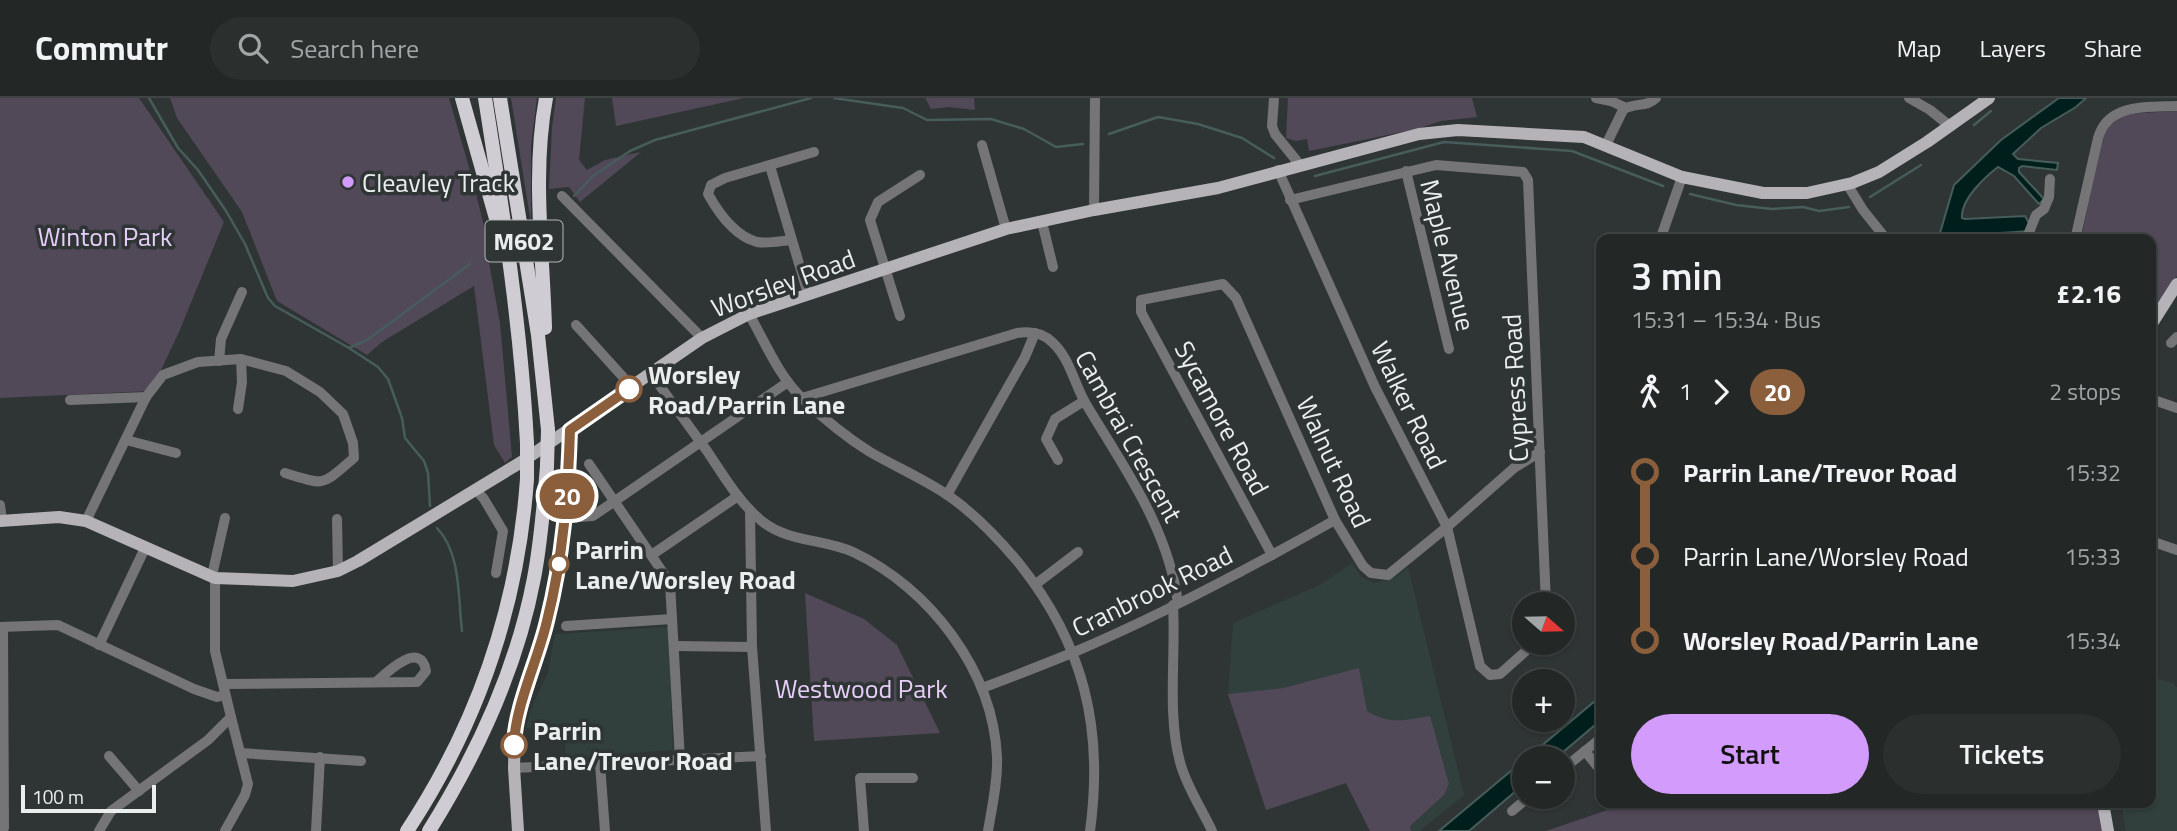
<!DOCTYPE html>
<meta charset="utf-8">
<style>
:root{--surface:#232827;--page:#2b302f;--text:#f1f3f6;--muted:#a3a6a7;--line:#404444;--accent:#d39cfc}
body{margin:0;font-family:"Titillium Web",sans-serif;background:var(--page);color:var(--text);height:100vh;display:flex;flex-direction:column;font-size:26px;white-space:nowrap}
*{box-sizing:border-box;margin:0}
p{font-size:23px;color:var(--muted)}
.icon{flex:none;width:38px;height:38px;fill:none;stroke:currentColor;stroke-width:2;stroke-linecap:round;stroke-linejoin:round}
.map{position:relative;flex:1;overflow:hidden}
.side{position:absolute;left:1596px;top:136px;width:560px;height:574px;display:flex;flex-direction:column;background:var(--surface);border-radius:14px;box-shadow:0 2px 5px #0004,0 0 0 2px var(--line)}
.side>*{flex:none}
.badge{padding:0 14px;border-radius:23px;font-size:24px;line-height:46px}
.needle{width:46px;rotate:110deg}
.fabs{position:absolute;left:1512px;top:494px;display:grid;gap:14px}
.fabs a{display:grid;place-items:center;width:63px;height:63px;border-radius:50%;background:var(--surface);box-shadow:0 2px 5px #0004,0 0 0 2px var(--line);font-size:35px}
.scale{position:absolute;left:21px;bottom:18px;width:135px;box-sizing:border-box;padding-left:7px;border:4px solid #eaefee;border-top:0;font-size:19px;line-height:24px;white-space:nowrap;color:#eaefee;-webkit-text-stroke:5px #2f3534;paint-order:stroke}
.map>.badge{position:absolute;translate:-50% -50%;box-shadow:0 0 0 4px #fff}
.legs{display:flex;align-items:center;gap:10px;height:77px;padding:0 35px;font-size:23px}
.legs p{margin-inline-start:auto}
.summary{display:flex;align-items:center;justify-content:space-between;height:119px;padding:0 35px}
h1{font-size:38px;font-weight:600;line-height:52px}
.button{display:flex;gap:14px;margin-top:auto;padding:14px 35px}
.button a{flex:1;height:80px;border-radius:42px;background:var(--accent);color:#111;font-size:28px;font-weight:600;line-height:80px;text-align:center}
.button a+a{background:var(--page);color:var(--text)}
ul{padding:0 35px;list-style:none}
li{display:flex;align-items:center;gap:24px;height:84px;font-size:26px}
li i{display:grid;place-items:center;width:10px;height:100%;margin:0 9px;background:currentColor}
li i::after{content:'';width:18px;height:18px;margin:-9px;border:5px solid;border-radius:50%;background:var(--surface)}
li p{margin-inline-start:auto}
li:first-child i{background:linear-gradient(#0000 50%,currentColor 0)}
li:last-child i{background:linear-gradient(currentColor 50%,#0000 0)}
header{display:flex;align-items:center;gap:42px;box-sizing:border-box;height:98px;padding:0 35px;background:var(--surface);border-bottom:2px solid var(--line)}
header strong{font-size:33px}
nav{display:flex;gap:38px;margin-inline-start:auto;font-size:24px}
.search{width:490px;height:63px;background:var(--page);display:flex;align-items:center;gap:18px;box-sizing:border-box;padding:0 24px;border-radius:38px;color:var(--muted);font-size:26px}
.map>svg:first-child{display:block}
.built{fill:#31403d}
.green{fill:#514858}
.water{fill:#001f1c;stroke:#465d5b;stroke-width:2}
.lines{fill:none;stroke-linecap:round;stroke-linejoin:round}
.stream{stroke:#465d5b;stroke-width:2.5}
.minor{stroke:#757476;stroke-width:10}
.major{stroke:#b6b3b8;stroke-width:12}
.highway{stroke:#d0ccd3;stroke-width:14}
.highway-bridge{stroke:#d0ccd3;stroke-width:14}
.line-1-casing{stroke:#fff;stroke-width:16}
.line-1{stroke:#8b5e3c;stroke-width:10}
.poi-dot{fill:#d39cfc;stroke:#2f3534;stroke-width:2.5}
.stop-1-dot{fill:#fff;stroke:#8b5e3c;stroke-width:3.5}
.labels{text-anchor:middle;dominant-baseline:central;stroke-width:7;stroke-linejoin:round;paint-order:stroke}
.shield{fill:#2f3534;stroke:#b2b7b6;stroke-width:2}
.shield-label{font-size:24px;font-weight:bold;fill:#eaefee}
.poi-label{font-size:26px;fill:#eaefee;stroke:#2f3534;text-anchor:start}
.park-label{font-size:26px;fill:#e6cef9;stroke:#2f3534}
.street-label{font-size:26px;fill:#eaefee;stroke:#2f3534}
.stop-label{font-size:26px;font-weight:bold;fill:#eaefee;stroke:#2f3534;text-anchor:start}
</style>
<header>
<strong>Commutr</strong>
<div class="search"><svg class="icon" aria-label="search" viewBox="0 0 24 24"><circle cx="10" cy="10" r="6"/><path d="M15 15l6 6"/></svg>Search here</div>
<nav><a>Map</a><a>Layers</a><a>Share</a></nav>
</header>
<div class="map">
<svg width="2177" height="733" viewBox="0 0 2177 733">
<rect width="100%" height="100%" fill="#2f3534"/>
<g class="built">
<polygon points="1352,465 1361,479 1374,485 1395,480 1408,469 1464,697 1420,733 1370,733 1346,685 1266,712 1228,596 1233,525 1322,486"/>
<polygon points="668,529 673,652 566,660 564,630 526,630 531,611 548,574 555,536"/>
<polygon points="2151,579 2173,585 2177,590 2177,733 2126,733 2123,718 2123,705 2151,705"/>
</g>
<g class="green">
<polygon points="0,0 139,0 224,124 179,234 151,293 0,300"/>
<polygon points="170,0 449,0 473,83 488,145 488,159 500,225 512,359 505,365 494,347 474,188 382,244 367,257 277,203 242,114 177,20"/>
<polygon points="511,0 537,0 531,47 531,126"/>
<polygon points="556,0 585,0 579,62 587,72 605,62 641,54 580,104 569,89 549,91 552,29"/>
<polygon points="612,0 744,0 616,28"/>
<polygon points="925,0 974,0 975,12 949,9 931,11"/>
<polygon points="1288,0 1472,0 1477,19 1441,23 1417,31 1309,53 1307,41 1296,43 1286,40"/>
<polygon points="2177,13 2177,178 2151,220 2151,142 2081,142 2102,38 2112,26 2124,16"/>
<polygon points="805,495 864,521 897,547 940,635 814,643"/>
<path d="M1359,570L1367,613C1390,627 1404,622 1430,618L1449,686L1444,697L1410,728L1411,733H1370L1346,685L1266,712L1228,596L1283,590Z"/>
<polygon points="1628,705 2104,705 2109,733 1546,733"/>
</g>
<g class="water">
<path d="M2059,0H2086L2076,9L2041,30L2013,56L2018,61L2058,65L2057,72L2022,68L2019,70V74L2044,101L2039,106L2014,78L1998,69C1985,79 1960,102 1962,120L1965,121L2025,118L2029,125L2030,133L1971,137L1960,142H1938L1954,87L2001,42Z"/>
<polygon points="1601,598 1601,622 1556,660 1527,660"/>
<polygon points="1524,662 1524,686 1469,733 1439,733"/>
</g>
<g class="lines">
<g class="stream">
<polyline points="149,0 178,50 198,72 226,113 245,146 268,200 275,208 349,250 367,242 470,166"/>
<polyline points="834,0 903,10 927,22 991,21 1024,31 1056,49 1083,46"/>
<polyline points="1974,27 1991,13"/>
<polyline points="1109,36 1158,19 1198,26 1242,40 1274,60"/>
<polyline points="1315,78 1444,44 1572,53 1663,88"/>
<polyline points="1690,96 1736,107 1772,111 1803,109 1819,113 1849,109"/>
<polyline points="574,98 593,78 630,53 655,42 811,0"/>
<polyline points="1870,99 1921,67"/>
<polyline points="349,250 378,269 388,281 402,320 405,340 424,363 428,375 430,408"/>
<path d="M437,430C461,455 458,499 462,533"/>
</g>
<g class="minor">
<polyline points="1274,0 1272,28 1275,36 1300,67"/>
<path d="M1596,0L1611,3L1626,10C1637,5 1647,9 1656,0"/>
<polyline points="1909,0 1930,12 1950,28"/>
<polyline points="982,47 1006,131"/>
<polyline points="1606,47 1624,10"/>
<polyline points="770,68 808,196"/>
<polyline points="1278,72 1375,289 1447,429 1480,568 1490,577 1500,576 1536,544"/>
<polyline points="1406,73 1449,251"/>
<polyline points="1847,86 1863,112 1887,142"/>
<polyline points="562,98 702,240"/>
<polyline points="1290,102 1436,67 1523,74 1528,82 1546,506"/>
<polyline points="1094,112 1095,0"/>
<polyline points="1042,124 1053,169"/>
<path d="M791,142C780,143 768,146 757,144C735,138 718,114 708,96L711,87L725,80L814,54"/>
<polyline points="1660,142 1682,79"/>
<polyline points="1738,142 1740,140"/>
<polyline points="2026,142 2036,117 2044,111 2049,99 2050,81"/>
<path d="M2075,142L2098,40C2108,5 2147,9 2177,8"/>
<path d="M749,216C765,244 779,279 803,301C823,320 846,339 870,354C896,369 924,381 949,398C976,417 997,439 1018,464C1084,546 1104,630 1090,733"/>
<polyline points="900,218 870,122 878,104 920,77"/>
<polyline points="576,227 632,289"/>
<polyline points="2171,245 2177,239"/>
<polyline points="219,263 221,241 242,194"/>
<path d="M651,275C669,301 688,327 707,353C724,378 739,405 763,424C788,444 824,441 853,454C930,490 993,573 997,659C998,683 992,709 988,733"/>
<path d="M802,300L1017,235C1030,233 1043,235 1052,244C1070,260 1074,286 1086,306C1124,370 1168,429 1178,505"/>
<polyline points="2151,301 2177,310"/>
<polyline points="70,302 146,299"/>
<polyline points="238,311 242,284 241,261"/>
<polyline points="126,342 176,355"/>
<polyline points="1058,362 1046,341 1055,321 1084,303"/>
<polyline points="589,366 670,485 680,662"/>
<polyline points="477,393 484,401 503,433 496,475"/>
<polyline points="947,397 1025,259 1035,235"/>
<polyline points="0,407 2,423"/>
<polyline points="750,413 752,549 766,733"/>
<polyline points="579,419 593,418 788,284"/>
<polyline points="337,421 338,473"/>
<path d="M86,423L146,299L163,277L198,264L241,261L286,273L320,294L343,316L353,345L354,360C320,388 328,388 285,375"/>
<polyline points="2151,443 2177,452"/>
<polyline points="653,456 738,398"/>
<polyline points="1272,457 1141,214 1141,202 1223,186 1236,200 1335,422 1363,468 1371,475 1388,477 1447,429 1514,370 1540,354"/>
<polyline points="1036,486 1078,454"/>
<path d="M1173,507C1176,556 1167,617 1180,664C1186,688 1202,711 1212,733"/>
<polyline points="566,528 672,521"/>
<polyline points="0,529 58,527 194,591 217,599 225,597"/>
<polyline points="3,529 4,730"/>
<polyline points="99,547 145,450"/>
<polyline points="674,548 752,549"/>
<path d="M223,586L417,584L426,573C421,542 388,573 376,584"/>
<path d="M982,590C1012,579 1042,567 1072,555C1162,517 1250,470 1335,422"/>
<polyline points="1585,653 1601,673"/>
<polyline points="240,655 361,663"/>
<polyline points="109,658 139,693"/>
<polyline points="600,666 605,733"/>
<polyline points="514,670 761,658"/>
<polyline points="1563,671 1601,640"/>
<polyline points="1512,713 1530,698"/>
<polyline points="99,733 111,713 208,642 231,619 215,553 215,485 213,473 225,420"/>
<polyline points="225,733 245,697 248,686 231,619"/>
<polyline points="316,733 320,659"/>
<polyline points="864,733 860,680 913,680"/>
</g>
<g class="major">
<polyline points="2151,227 2177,186"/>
<polyline points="0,423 59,419 86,423 215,480 293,483 338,473 358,463 523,363 702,240 749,216 1006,131 1094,112 1218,90 1419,36 1458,32 1584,39 1682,79 1763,95 1807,95 1852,85 1879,74 1927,44 1989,0"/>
<polyline points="2103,705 2108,733"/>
<polyline points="518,733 514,670 515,631 535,568 556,482 566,417 570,332"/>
</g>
<g class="highway">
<polyline points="462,0 497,124"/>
<path d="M485,0C503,114 521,229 527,345"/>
<polyline points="500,0 538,237 548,332"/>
<path d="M545,230C543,154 532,75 546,0"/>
<path d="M407,733C477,627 518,508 527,381"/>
<path d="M429,733C477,656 517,570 534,480C541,444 544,405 547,368"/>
</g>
<g class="highway-bridge">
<polyline points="547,368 548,332"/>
<polyline points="527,381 527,345"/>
</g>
</g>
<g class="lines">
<g class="line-1-casing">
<path id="line-1" d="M514,647C515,608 538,562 547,523C563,460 568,396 570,332L629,291"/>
</g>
<use href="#line-1" class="line-1"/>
</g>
<circle class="poi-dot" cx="348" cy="84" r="7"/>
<g class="stop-1-dot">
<circle cx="629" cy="291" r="12"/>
<circle cx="559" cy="466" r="9"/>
<circle cx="514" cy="647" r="12"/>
</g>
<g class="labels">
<rect class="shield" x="485.5" y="122.5" width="77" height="41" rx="5"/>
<g class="shield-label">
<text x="524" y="143">M602</text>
</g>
<g class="poi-label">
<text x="362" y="84">Cleavley Track</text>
</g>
<g class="park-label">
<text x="105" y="138">Winton Park</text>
<text x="861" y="590">Westwood Park</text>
</g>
<g class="street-label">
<text transform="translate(1448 157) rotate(76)">Maple Avenue</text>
<text transform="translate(783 185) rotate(-20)">Worsley Road</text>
<text transform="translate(1515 290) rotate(-93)">Cypress Road</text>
<text transform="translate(1409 307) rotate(64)">Walker Road</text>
<text transform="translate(1222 320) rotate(62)">Sycamore Road</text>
<text transform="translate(1129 338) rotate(61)">Cambrai Crescent</text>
<text transform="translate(1334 364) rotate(65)">Walnut Road</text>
<text transform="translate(1152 493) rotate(-26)">Cranbrook Road</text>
</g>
<g class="stop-label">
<text x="648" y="276">Worsley<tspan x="648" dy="30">Road/Parrin Lane</tspan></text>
<text x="575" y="451">Parrin<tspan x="575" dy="30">Lane/Worsley Road</tspan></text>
<text x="533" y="632">Parrin<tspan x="533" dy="30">Lane/Trevor Road</tspan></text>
</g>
</g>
</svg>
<div class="fabs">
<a><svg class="needle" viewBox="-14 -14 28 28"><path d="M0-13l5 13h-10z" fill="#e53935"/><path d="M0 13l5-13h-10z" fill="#a3a6a7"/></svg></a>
<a>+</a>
<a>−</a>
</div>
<div class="scale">100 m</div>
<b class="badge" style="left:567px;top:398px;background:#8b5e3c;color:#fff">20</b>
<section class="side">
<div class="summary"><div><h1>3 min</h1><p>15:31 – 15:34 · Bus</p></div><b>£2.16</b></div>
<div class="legs"><svg class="icon" aria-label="walk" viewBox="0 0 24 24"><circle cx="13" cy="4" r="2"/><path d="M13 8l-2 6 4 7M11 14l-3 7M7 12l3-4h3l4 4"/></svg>1<svg class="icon" aria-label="forward" viewBox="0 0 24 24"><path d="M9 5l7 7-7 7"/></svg><b class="badge" style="background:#8b5e3c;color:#fff">20</b><p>2 stops</p></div>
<ul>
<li><i style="color:#8b5e3c"></i><b>Parrin Lane/Trevor Road</b><p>15:32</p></li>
<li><i style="color:#8b5e3c"></i><span>Parrin Lane/Worsley Road</span><p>15:33</p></li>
<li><i style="color:#8b5e3c"></i><b>Worsley Road/Parrin Lane</b><p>15:34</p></li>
</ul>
<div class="button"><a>Start</a><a>Tickets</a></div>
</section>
</div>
